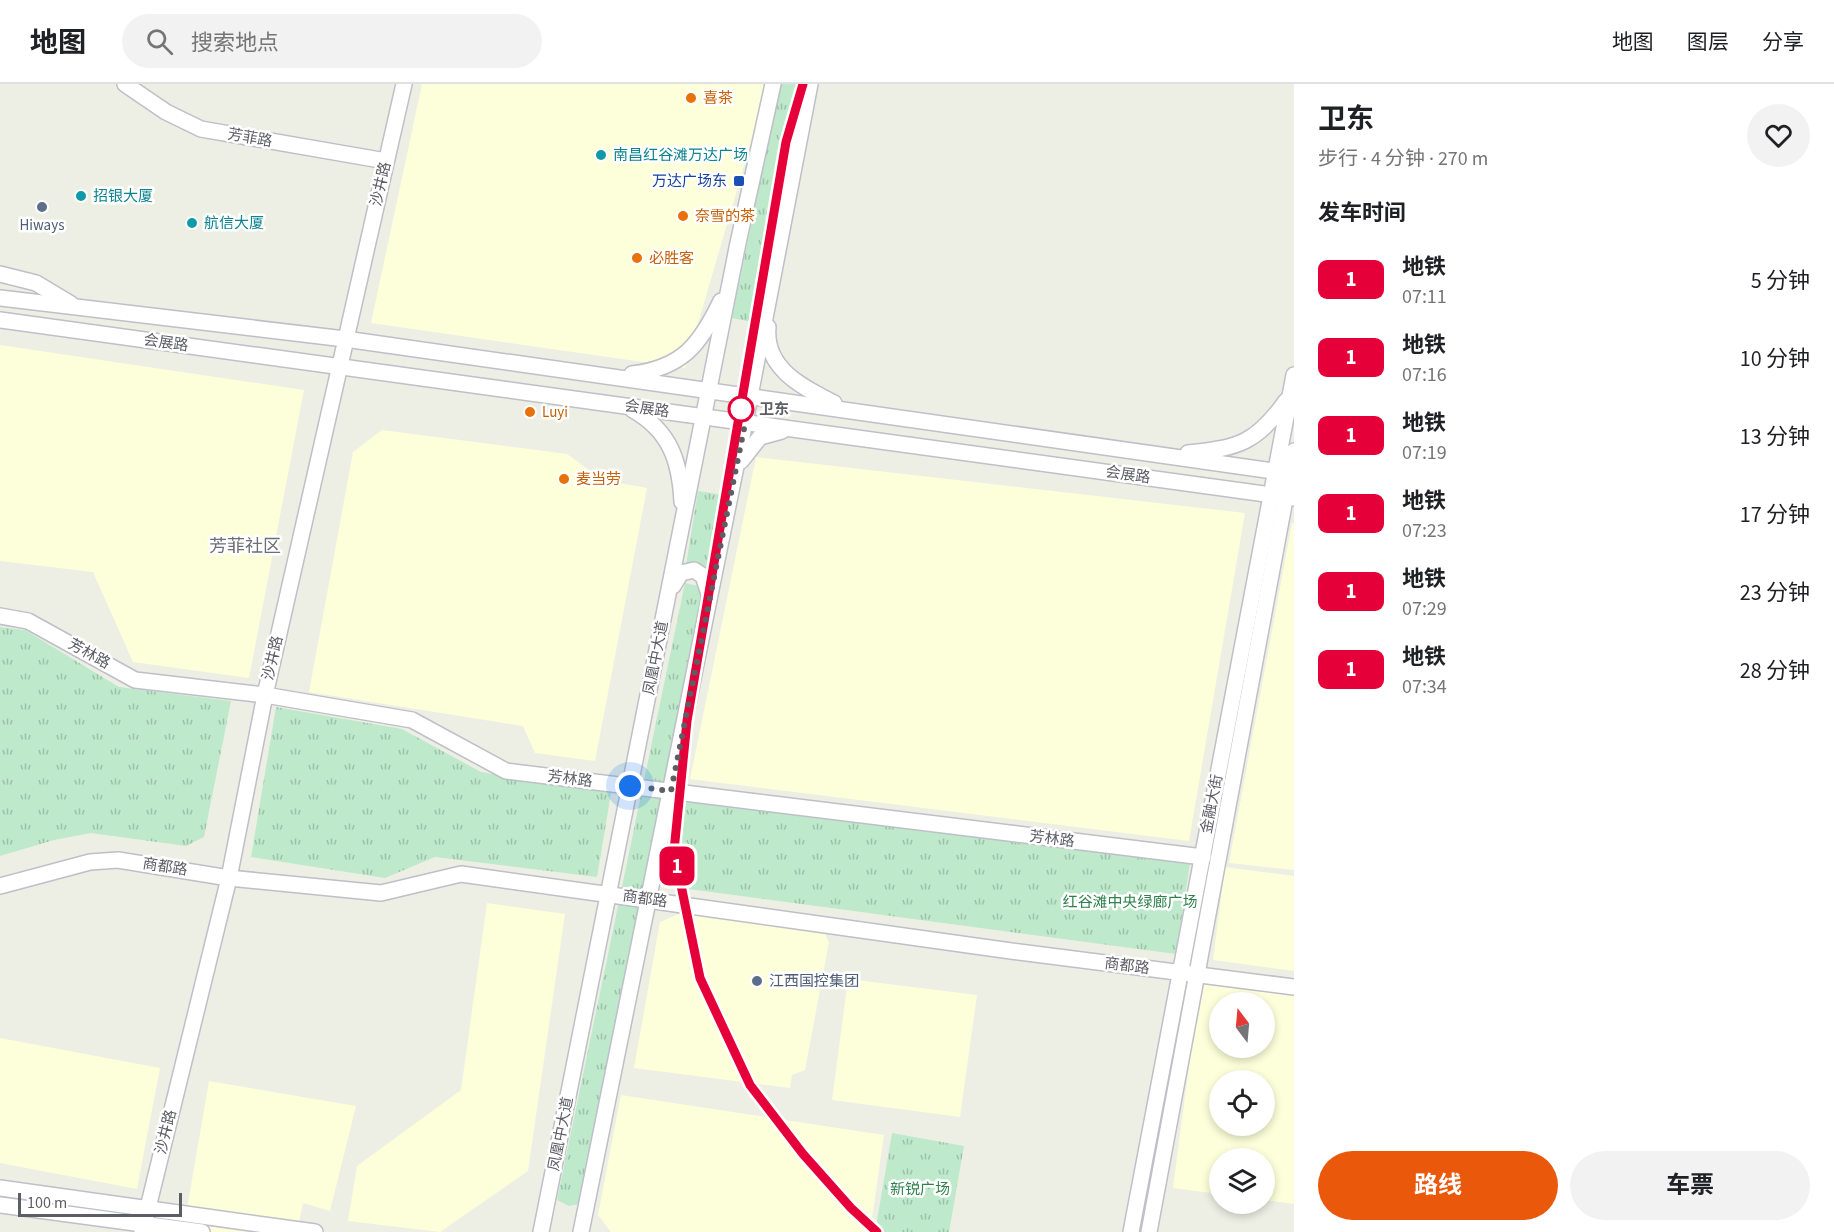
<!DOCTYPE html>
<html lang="zh">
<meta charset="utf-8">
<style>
:root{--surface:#fff;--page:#f2f2f2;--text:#202124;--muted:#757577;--line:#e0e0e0;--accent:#ea580c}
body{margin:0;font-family:"Source Sans 3","Noto Sans SC",sans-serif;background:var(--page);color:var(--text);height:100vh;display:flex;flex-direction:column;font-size:22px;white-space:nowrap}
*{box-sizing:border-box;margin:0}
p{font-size:20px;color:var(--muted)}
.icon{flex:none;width:33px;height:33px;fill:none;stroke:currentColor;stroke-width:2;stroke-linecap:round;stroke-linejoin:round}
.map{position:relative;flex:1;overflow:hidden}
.sheet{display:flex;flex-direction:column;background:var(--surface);width:540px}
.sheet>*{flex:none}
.badge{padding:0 12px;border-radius:9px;font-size:21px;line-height:39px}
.needle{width:39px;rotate:344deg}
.fabs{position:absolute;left:1209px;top:908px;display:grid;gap:12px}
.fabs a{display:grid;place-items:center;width:66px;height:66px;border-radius:50%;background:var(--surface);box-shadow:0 3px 9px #0003;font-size:30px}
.scale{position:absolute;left:18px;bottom:15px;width:164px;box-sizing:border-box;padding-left:6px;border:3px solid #5c5d65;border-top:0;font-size:16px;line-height:21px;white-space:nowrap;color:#5c5d65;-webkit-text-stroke:4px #fff;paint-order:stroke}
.you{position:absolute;width:30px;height:30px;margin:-15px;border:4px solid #fff;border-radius:50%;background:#1a73e8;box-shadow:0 0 0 9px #1a73e833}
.map>.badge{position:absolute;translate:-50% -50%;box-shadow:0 0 0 3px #fff}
h2{padding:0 24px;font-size:22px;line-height:54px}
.round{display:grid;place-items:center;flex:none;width:63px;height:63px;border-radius:32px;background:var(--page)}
.summary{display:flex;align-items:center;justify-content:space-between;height:102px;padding:0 24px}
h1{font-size:28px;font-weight:700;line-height:45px}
.primary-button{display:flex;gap:12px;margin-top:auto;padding:12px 24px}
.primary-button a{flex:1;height:69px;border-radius:36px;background:var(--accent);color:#fff;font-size:24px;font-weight:700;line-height:69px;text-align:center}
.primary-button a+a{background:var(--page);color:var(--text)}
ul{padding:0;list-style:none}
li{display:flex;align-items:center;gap:18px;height:78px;padding:0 24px}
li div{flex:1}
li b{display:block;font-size:22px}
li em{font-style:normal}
li .badge{min-width:66px;font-weight:700;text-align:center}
header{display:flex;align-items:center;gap:36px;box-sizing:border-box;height:84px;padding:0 30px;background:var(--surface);border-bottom:2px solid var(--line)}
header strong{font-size:28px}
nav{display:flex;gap:33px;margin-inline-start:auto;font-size:21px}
.search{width:420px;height:54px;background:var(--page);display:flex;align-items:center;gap:15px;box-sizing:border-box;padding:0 21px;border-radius:33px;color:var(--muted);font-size:22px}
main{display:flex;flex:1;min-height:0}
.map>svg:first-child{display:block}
.commercial{fill:#fcffd9;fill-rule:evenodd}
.park{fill:url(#park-tufts)}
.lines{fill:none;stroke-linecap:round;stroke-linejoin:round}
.secondary-casing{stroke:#bebfc8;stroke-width:18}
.secondary{stroke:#fff;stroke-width:15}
.line-casing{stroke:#fff;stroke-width:14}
.line{stroke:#e60039;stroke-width:9}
.walk{stroke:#5c5d65;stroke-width:6;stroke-dasharray:0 10.8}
.food-dot{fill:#e8710a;stroke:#fff;stroke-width:2}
.culture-dot{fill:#0f9aa8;stroke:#fff;stroke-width:2}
.transit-dot{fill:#1a4fb4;stroke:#fff;stroke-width:2}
.service-dot{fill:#5c6f8a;stroke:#fff;stroke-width:2}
.stop-dot{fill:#fff;stroke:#e60039;stroke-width:3}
.labels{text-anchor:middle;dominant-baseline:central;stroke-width:5;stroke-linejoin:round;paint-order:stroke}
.food-label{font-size:15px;fill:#c56008;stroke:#fff;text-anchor:start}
.street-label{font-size:15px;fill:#5c5d65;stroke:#fff}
.culture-label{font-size:15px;fill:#0d838f;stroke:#fff;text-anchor:start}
.transit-label{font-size:15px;fill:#164399;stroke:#fff;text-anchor:end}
.service-label{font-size:15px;fill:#4e5e75;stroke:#fff}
.stop-label{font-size:15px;font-weight:bold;fill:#5c5d65;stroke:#fff;text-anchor:start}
.park-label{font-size:15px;fill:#2e824c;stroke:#fff}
.quarter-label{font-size:18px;fill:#6c6f77;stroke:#fff}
</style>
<header>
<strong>地图</strong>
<div class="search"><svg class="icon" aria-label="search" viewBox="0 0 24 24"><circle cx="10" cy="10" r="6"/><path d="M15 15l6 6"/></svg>搜索地点</div>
<nav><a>地图</a><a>图层</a><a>分享</a></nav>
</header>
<main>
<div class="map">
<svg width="1294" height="1148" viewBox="0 0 1294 1148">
<defs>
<pattern id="park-tufts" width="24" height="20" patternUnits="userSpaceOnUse" patternTransform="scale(1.5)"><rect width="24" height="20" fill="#bee9cb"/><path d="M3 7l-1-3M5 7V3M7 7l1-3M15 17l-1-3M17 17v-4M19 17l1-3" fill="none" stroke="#9ec0a8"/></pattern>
</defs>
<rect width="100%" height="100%" fill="#eeefe4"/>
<g class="commercial">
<polygon points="422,0 768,0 685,284 371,239"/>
<polygon points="0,261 304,306 249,594 133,578 93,488 0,477"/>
<polygon points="382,346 567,370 603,396 647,404 595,677 535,669 523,642 309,608 353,368"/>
<polygon points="756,373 1245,429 1189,757 690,695"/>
<polygon points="1292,439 1294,439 1294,786 1229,779"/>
<polygon points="1225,783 1294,792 1294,887 1213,876"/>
<polygon points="487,819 565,830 528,1087 440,1148 348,1137 357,1082 461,1006"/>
<polygon points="686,827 820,840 829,858 805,986 792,991 790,1004 634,984 660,838"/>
<polygon points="848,895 977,911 960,1033 832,1016"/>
<path d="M1200,898L1294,910V1120L1265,1116L1264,1074H1220L1219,1110L1173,1104ZM1220,918H1264V963H1220ZM1220,996H1264V1041H1220Z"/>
<polygon points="0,954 160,984 137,1105 0,1079"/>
<polygon points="209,997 356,1022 330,1127 303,1119 297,1148 183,1148"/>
<polygon points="621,1011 884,1051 870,1148 611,1148 598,1131"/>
</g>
<g class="park">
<polygon points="780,0 805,0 758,239 732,234"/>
<polygon points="698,407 723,411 710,496 684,493"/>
<polygon points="685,499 707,504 580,1120 569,1122 557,1116"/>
<polygon points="0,543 25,546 119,603 231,617 204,753 186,762 91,749 54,756 0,772"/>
<polygon points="276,623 402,645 481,688 611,709 597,793 435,773 385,794 251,773"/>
<polygon points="686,718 1190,779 1176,870 666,802"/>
<polygon points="892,1049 964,1062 949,1148 875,1148"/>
</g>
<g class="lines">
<g class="secondary-casing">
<g id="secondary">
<polyline points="125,0 166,28 201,45 386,77"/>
<polyline points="0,190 36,199 71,220"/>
<polyline points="0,214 345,255 1294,390"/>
<polyline points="0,236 1294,414"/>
<path d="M768,243C764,285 803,303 834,319"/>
<path d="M632,290C682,284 700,261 721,217"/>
<path d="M633,326C670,347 680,377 682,418"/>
<path d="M1188,369C1239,364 1256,359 1286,317"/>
<polyline points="741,377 760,353 782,347"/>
<polyline points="673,502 681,489 694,486 703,492 709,510"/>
<polyline points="0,532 28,537 135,596 265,611 412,636 506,687 1203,773"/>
<polyline points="0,802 90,778 118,776 229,794 381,809 461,790 1011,867 1294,903"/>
<polyline points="0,1104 315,1148"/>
<polyline points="0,1121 202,1148"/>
<polyline points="142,1148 229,794 265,611 404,0"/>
<polyline points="541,1148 738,159 773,0"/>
<polyline points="581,1148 745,338 810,0"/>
<polyline points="1131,1148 1294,291"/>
<polyline points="1149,1148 1294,367"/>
</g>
</g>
<use href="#secondary" class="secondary"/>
</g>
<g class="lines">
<g class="line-casing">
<polyline id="line" points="803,0 786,58 687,637 674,767 700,894 750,1001 803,1070 851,1124 877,1148"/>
</g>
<use href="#line" class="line"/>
<polyline class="walk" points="630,702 671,707 748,325 741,325"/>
</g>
<g class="food-dot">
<circle cx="691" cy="14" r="6"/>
<circle cx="683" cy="132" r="6"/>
<circle cx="637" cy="174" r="6"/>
<circle cx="530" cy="328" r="6"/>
<circle cx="564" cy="395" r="6"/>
</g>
<g class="culture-dot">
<circle cx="601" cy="71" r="6"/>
<circle cx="81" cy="112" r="6"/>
<circle cx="192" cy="139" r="6"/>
</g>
<rect class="transit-dot" x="733" y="91" width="12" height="12" rx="3"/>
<g class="service-dot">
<circle cx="42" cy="123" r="6"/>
<circle cx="757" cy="897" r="6"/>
</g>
<circle class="stop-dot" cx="741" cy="325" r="12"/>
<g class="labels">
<g class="food-label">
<text x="703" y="14">喜茶</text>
<text x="695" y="132">奈雪的茶</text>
<text x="649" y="174">必胜客</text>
<text x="542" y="328">Luyi</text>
<text x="576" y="395">麦当劳</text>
</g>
<g class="street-label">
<text transform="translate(250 54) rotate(10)">芳菲路</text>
<text transform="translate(381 100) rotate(-77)">沙井路</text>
<text transform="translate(166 259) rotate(8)">会展路</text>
<text transform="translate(647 325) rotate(8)">会展路</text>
<text transform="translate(1128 391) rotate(8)">会展路</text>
<text transform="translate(89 570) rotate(29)">芳林路</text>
<text transform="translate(273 574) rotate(-77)">沙井路</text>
<text transform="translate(656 574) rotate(-79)">凤凰中大道</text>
<text transform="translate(570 695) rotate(7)">芳林路</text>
<text transform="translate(1212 720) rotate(-79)">金融大街</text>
<text transform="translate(1052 755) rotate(7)">芳林路</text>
<text transform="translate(165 783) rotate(9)">商都路</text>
<text transform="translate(645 815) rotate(8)">商都路</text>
<text transform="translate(1127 882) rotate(7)">商都路</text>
<text transform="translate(166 1048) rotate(-76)">沙井路</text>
<text transform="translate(561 1050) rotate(-79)">凤凰中大道</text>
</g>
<g class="culture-label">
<text x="613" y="71">南昌红谷滩万达广场</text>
<text x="93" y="112">招银大厦</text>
<text x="204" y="139">航信大厦</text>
</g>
<g class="transit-label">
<text x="727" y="97">万达广场东</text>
</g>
<g class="service-label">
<text x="42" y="141">Hiways</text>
<text x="769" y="897" text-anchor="start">江西国控集团</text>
</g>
<g class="stop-label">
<text x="759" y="325">卫东</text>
</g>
<g class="park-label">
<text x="1130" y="818">红谷滩中央绿廊广场</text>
<text x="920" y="1105">新锐广场</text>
</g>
<g class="quarter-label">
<text x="245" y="462">芳菲社区</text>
</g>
</g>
</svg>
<div class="fabs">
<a><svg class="needle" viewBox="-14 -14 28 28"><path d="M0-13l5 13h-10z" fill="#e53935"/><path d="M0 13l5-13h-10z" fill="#757577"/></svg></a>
<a><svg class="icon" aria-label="locate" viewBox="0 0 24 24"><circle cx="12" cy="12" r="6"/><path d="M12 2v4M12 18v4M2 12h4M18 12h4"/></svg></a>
<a><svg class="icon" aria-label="layers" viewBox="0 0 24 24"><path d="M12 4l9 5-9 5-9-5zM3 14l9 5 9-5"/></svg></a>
</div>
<div class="scale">100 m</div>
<div class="you" style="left:630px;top:702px"></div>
<b class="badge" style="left:677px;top:782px;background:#e60039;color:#fff">1</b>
</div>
<section class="sheet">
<div class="summary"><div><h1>卫东</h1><p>步行 · 4 分钟 · 270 m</p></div><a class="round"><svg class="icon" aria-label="heart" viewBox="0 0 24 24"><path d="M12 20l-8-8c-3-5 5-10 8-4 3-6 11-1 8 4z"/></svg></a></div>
<h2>发车时间</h2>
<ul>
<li><span class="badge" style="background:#e60039;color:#fff">1</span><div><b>地铁</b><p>07:11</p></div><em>5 分钟</em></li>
<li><span class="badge" style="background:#e60039;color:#fff">1</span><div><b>地铁</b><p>07:16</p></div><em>10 分钟</em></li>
<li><span class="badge" style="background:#e60039;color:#fff">1</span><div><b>地铁</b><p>07:19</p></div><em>13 分钟</em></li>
<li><span class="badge" style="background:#e60039;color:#fff">1</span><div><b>地铁</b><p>07:23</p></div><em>17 分钟</em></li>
<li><span class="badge" style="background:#e60039;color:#fff">1</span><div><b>地铁</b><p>07:29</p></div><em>23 分钟</em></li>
<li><span class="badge" style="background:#e60039;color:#fff">1</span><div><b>地铁</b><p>07:34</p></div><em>28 分钟</em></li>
</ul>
<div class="primary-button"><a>路线</a><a>车票</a></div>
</section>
</main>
